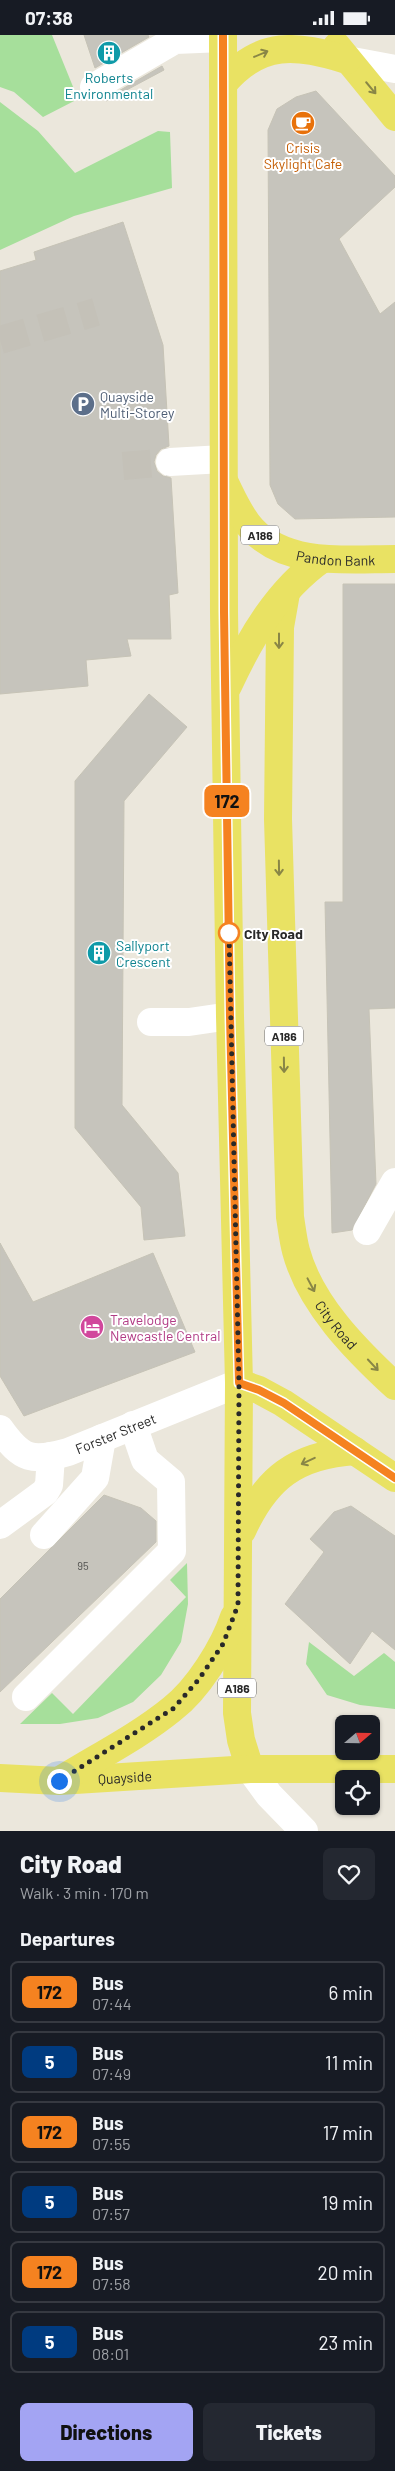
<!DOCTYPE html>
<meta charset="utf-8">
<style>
:root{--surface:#171b24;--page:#242831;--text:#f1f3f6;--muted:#9ea1a6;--line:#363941;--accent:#a3a4f3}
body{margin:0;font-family:Barlow,sans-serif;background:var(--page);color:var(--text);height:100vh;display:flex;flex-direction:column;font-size:19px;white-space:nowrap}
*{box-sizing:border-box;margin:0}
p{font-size:16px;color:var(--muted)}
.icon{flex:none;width:28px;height:28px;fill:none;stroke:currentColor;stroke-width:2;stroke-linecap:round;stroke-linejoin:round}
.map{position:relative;height:1796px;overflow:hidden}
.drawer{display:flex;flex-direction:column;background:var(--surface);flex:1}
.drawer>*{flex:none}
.badge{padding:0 10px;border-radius:8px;font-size:18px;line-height:32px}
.needle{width:32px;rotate:70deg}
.tools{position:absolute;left:335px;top:1680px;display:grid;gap:10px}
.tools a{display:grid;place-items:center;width:45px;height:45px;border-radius:8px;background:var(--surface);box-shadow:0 1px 4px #0004;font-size:25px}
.you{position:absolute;width:25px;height:25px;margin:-12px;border:4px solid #fff;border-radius:50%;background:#1a73e8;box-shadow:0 0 0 8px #1a73e833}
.map>.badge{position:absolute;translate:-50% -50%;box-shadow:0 0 0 2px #fff}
h2{padding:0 20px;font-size:19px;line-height:45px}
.round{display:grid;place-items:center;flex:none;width:52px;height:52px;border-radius:8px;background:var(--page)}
.headline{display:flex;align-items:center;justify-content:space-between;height:85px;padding:0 20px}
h1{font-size:24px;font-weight:800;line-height:38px}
.button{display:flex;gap:10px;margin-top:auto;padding:10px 20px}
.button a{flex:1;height:58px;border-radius:8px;background:var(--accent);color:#111;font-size:20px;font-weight:800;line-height:58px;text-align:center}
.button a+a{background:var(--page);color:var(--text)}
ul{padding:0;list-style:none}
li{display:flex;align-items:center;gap:15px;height:62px;margin:0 10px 8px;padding:0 10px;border:2px solid var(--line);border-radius:8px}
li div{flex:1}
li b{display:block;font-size:19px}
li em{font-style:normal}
li .badge{min-width:55px;font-weight:700;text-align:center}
.status{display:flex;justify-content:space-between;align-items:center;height:35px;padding:0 25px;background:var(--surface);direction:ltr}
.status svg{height:14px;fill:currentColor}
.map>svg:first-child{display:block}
.green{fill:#a6df9b}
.building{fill:#c6c4bc;stroke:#c6c3b6}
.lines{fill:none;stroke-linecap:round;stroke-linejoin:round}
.minor-tunnel{stroke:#c4c1b8;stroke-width:28;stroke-dasharray:28 14;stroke-linecap:butt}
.minor{stroke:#fff;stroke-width:28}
.major{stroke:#e9e263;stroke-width:28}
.oneway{stroke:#898646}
.line-casing{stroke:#fff;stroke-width:11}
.line{stroke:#f58220;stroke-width:8}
.walk{stroke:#292929;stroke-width:5;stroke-dasharray:0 9}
.stop-dot{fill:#fff;stroke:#f58220;stroke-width:2.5}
.labels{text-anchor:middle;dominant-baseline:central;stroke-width:4;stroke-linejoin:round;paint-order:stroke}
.number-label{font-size:11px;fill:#50504e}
.shield{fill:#fff;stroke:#696969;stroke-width:1}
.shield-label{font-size:12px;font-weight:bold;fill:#292929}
.culture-label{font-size:14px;fill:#0d838f;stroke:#fff}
.food-label{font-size:14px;fill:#c56008;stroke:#fff}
.service-label{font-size:14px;fill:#4e5e75;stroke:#fff;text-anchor:start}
.street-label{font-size:14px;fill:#292929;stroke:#fff}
.stop-label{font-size:14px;font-weight:bold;fill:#292929;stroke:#fff;text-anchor:start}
.hotel-label{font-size:14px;fill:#b23c85;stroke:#fff;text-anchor:start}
</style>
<div class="status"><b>07:38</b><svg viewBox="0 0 49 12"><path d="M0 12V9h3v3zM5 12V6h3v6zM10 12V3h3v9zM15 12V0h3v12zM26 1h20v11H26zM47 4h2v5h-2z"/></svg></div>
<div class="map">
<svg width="395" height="1796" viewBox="0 0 395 1796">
<rect width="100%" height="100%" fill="#ebe7dc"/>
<g class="green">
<polygon points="0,0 52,0 78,64 43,82 14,57 0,52"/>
<polygon points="0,67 38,96 75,138 158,96 170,97 172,153 74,181 0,215"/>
<polygon points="187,1528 188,1569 181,1607 161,1640 133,1667 98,1683 60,1689 20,1689 52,1658 73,1679 186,1562 170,1545"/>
<polygon points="309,1607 354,1641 384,1618 395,1627 395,1674 360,1670 327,1660 306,1629"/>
</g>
<g class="building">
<polygon points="84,0 148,0 149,2 95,33"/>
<polygon points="162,31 164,35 106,66 105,64"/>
<polygon points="316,56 395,141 395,152 339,204 380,279 395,267 395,482 295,484 278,469 270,450 268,95 277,74 296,62"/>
<polygon points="123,187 163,310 169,411 161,414 156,420 154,427 157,436 163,441 171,443 178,558 169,560 171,604 127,604 131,621 86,625 88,651 0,659 0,236 36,225 34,217"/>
<polygon points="343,549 395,549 395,973 369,974 376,1149 352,1195 332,1198 325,867 343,867"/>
<polygon points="149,659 187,692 124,766 122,1070 178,1138 185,1201 144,1205 141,1172 75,1093 75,746"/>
<polygon points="0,1208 33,1267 153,1218 195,1317 24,1381 0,1341"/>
<polygon points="104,1460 141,1473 156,1486 156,1507 0,1657 0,1564"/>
<polygon points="351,1471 395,1501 395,1615 372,1596 350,1629 285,1569 324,1517 310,1504 334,1477"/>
</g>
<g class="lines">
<g class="minor-tunnel">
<polyline points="0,305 96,277"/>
<polyline points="123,431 170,427"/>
</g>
<g class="minor">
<polyline points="347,25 395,34"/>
<polyline points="94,52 175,5 223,3"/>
<polyline points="170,427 223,424"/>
<polyline points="151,987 189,987 230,981"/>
<polyline points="367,1196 395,1147"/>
<path id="s1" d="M0,1394C22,1425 32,1427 68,1417L239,1348"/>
<polyline points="0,1490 45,1457 49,1450 51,1421"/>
<polyline points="44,1500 95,1443 102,1403"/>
<polyline points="26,1662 172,1516 171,1447 145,1425 133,1390"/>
<polyline points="250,1734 269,1760 304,1796"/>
</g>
<g class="major">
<polyline points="223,0 224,577 230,981 239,1348 237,1678 241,1705 250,1734"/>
<polyline points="337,11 395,82"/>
<path d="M223,49C261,4 297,10 347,25"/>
<path id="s2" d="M225,448C233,464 240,481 252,494C287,532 348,524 395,524"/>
<path id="s3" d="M286,558L280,592L278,784L290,1182C292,1194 293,1205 296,1216C310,1269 356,1315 395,1351"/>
<path d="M228,651C250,603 278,555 322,524"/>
<polyline points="239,1348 259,1355 283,1368 395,1443"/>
<path d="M242,1496C266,1443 296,1420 355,1416"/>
<path id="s4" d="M0,1743L59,1746L250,1734H395"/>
<path d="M62,1744C99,1721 139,1701 172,1674C198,1654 224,1612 234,1582"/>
</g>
</g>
<defs><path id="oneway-shaft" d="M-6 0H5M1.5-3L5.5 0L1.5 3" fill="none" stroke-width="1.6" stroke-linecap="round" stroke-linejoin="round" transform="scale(1.25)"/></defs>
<g class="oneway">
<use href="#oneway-shaft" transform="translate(261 19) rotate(-23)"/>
<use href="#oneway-shaft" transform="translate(371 53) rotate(50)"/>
<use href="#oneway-shaft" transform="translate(279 606) rotate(90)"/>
<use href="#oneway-shaft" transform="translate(279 833) rotate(89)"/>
<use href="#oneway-shaft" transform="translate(284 1030) rotate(89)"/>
<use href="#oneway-shaft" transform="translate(311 1250) rotate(62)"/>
<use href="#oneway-shaft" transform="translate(373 1330) rotate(47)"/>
<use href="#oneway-shaft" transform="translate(308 1426) rotate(155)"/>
</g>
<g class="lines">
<g class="line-casing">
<polyline id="line" points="223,0 224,577 230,981 239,1348 259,1355 284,1368 395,1443"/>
</g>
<use href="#line" class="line"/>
<polyline class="walk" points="59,1746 174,1673 199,1644 223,1609 238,1570 239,1348 229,898"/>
</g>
<defs>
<g id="building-disc" transform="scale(1.25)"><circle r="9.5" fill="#0f9aa8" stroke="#fff"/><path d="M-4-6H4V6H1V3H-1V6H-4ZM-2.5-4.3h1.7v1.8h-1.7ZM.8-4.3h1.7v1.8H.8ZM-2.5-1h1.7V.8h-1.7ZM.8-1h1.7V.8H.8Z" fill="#fff"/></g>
<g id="cafe-disc" transform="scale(1.25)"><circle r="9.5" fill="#e8710a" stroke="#fff"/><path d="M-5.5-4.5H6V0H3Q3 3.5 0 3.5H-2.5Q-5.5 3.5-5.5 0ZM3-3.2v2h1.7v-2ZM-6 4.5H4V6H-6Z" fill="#fff"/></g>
<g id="parking-disc" transform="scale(1.25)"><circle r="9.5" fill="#5c6f8a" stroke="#fff"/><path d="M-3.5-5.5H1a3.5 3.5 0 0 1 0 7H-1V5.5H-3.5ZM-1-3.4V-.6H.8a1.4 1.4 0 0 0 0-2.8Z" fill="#fff"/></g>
<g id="hotel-disc" transform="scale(1.25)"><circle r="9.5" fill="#d1479c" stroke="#fff"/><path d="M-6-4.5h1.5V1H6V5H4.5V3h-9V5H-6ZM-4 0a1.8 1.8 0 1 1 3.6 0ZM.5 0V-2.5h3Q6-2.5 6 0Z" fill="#fff"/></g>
</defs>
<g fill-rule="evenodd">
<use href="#building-disc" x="109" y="18"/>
<use href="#cafe-disc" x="303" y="88"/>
<use href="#parking-disc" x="83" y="369"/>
<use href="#building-disc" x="99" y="918"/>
<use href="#hotel-disc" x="92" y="1292"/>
</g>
<circle class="stop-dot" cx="229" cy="898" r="10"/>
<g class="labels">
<g class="number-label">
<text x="83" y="1530">95</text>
</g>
<g class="shield">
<rect x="241" y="490.5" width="38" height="19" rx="4"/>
<rect x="265" y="991.5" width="38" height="19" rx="4"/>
<rect x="218" y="1643.5" width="38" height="19" rx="4"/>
</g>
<g class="shield-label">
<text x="260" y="500">A186</text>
<text x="284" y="1001">A186</text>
<text x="237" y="1653">A186</text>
</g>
<g class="culture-label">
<text x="109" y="42">Roberts<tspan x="109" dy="16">Environmental</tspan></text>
<text x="116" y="910" text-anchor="start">Sallyport<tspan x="116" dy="16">Crescent</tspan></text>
</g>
<g class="food-label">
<text x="303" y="112">Crisis<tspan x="303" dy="16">Skylight Cafe</tspan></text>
</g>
<g class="service-label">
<text x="100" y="361">Quayside<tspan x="100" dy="16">Multi-Storey</tspan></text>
</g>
<g class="street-label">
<text stroke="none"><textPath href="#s2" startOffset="145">Pandon Bank</textPath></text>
<text stroke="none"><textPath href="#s3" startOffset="744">City Road</textPath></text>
<text stroke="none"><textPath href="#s1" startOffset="131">Forster Street</textPath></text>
<text stroke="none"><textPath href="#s4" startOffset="125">Quayside</textPath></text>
</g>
<g class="stop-label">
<text x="244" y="898">City Road</text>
</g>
<g class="hotel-label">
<text x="110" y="1284">Travelodge<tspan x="110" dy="16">Newcastle Central</tspan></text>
</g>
</g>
</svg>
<div class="tools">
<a><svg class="needle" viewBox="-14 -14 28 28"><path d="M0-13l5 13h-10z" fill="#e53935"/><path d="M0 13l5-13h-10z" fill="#9ea1a6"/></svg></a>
<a><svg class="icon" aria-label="locate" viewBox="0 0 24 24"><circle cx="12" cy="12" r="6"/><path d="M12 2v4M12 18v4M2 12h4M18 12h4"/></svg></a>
</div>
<div class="you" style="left:59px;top:1746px"></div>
<b class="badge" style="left:227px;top:766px;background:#f58220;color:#111">172</b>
</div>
<section class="drawer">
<div class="headline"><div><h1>City Road</h1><p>Walk · 3 min · 170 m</p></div><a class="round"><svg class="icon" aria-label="heart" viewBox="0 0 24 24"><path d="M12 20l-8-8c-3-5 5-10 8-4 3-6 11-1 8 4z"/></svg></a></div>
<h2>Departures</h2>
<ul>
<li><span class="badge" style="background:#f58220;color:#111">172</span><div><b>Bus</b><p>07:44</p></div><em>6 min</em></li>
<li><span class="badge" style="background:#003b80;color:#fff">5</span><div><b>Bus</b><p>07:49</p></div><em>11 min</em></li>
<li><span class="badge" style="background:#f58220;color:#111">172</span><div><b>Bus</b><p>07:55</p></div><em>17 min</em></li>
<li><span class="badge" style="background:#003b80;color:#fff">5</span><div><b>Bus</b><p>07:57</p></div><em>19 min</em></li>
<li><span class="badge" style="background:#f58220;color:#111">172</span><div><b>Bus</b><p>07:58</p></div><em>20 min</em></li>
<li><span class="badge" style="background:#003b80;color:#fff">5</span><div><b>Bus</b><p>08:01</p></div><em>23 min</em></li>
</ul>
<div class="button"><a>Directions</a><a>Tickets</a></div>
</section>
